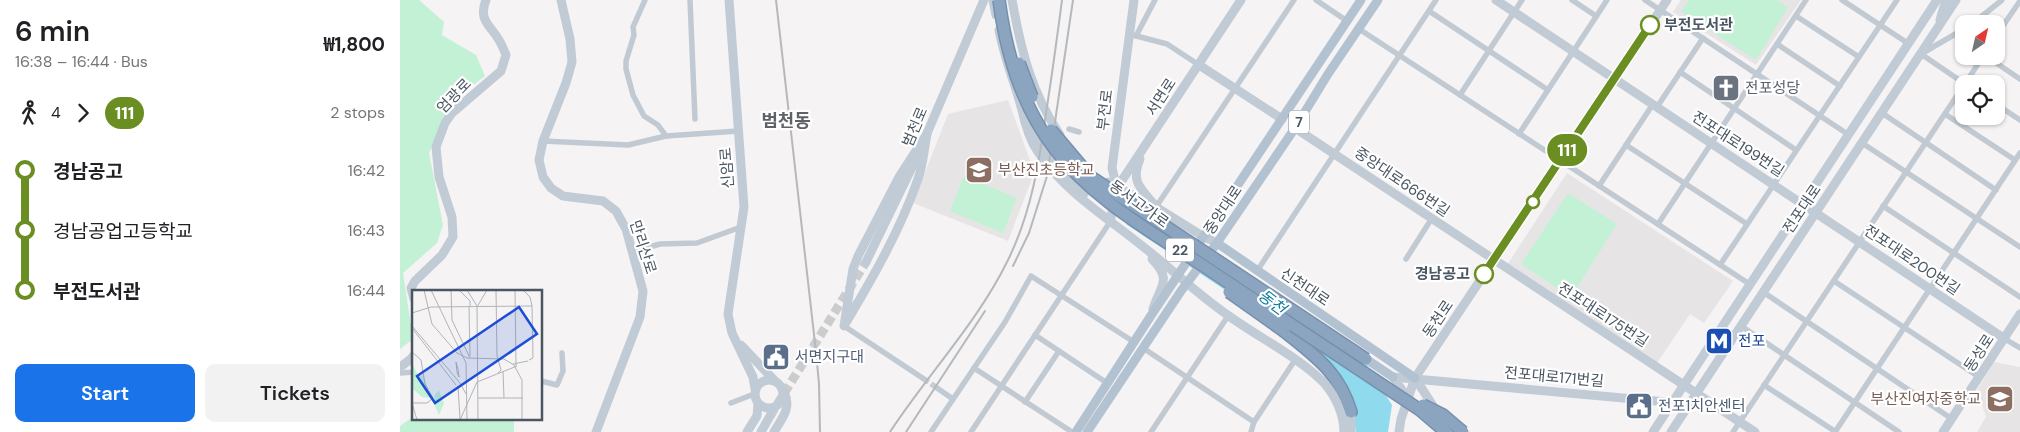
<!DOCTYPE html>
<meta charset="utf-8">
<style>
:root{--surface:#fff;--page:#f2f2f2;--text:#202124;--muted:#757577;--accent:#1a73e8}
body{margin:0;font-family:"DM Sans","Noto Sans KR",sans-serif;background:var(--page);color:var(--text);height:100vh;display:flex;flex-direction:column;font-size:19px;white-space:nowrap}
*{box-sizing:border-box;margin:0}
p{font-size:16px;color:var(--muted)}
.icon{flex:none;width:28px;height:28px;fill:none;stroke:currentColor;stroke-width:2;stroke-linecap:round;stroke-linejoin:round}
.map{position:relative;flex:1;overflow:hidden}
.panel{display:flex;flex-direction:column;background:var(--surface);width:400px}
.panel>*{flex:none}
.badge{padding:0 10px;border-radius:16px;font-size:18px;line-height:32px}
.needle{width:32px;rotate:34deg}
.buttons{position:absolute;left:1555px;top:15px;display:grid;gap:10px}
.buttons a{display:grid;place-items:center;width:50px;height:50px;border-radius:10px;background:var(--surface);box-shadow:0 1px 4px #0004;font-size:25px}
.map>.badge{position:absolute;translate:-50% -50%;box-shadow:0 0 0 2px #fff}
.legs{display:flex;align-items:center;gap:8px;height:55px;padding:0 15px;font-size:16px}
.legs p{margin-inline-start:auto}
.summary{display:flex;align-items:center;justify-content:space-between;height:85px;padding:0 15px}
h1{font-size:28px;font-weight:600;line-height:38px}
.button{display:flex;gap:10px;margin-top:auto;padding:10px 15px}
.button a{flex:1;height:58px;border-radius:10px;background:var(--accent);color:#fff;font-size:20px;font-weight:600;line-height:58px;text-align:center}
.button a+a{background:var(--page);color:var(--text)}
ul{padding:0 15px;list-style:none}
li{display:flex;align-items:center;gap:18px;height:60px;font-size:19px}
li i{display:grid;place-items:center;width:8px;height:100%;margin:0 6px;background:currentColor}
li i::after{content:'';width:12px;height:12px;margin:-6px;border:4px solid;border-radius:50%;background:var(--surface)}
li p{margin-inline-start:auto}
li:first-child i{background:linear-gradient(#0000 50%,currentColor 0)}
li:last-child i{background:linear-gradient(currentColor 50%,#0000 0)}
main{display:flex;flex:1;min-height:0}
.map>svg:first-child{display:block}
.education{fill:#e6e4e5}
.green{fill:#c3f1d5}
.water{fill:#90daee}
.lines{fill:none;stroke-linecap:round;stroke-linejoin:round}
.street-tunnel{stroke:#caccce;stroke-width:5.5;stroke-dasharray:5.5 3;stroke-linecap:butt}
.secondary-tunnel{stroke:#caccce;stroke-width:9;stroke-dasharray:9 4.5;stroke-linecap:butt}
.highway-casing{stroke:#7690ad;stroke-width:14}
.street{stroke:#c1cad2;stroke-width:5.5}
.secondary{stroke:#c1cbd6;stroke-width:9}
.primary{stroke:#b3c2d1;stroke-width:9}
.highway{stroke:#8ba5c1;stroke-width:11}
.rail{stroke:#b5b8bd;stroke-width:2}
.highway-bridge-casing{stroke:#7690ad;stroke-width:14;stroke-linecap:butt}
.highway-bridge{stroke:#8ba5c1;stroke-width:11}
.line-1-casing{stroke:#fff;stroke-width:11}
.line-1{stroke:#6b8e23;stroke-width:8}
.stop-1-dot{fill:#fff;stroke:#6b8e23;stroke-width:2.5}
.labels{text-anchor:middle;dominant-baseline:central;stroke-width:4.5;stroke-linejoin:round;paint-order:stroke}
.shield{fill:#fff;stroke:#808990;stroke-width:1}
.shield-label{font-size:14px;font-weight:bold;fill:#4a5661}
.stop-label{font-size:15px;font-weight:bold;fill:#4a5661;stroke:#fff;text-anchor:start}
.worship-label{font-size:15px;fill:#5b616d;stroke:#fff;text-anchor:start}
.street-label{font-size:15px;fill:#4a5661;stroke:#fff}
.education-label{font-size:15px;fill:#785e54;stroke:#fff;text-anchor:start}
.transit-label{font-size:15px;fill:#164399;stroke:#fff;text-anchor:start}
.service-label{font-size:15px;fill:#4e5e75;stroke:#fff;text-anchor:start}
.water-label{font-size:16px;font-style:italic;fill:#0c7c9b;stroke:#fff}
.quarter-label{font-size:18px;font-weight:bold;fill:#5f6368;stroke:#fff}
.inset-road{fill:none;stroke:#b1b4b9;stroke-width:1}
.view{fill:#1d4ed8;fill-opacity:0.15;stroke:#1d4ed8;stroke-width:2.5}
.inset-edge{fill:none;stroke:#4a5661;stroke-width:2.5}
</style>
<main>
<section class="panel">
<div class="summary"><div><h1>6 min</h1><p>16:38 – 16:44 · Bus</p></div><b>₩1,800</b></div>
<div class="legs"><svg class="icon" aria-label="walk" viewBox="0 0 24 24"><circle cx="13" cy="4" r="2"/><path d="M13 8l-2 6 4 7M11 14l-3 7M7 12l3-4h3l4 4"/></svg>4<svg class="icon" aria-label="forward" viewBox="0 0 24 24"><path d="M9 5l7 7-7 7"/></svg><b class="badge" style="background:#6b8e23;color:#fff">111</b><p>2 stops</p></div>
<ul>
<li><i style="color:#6b8e23"></i><b>경남공고</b><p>16:42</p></li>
<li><i style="color:#6b8e23"></i><span>경남공업고등학교</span><p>16:43</p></li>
<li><i style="color:#6b8e23"></i><b>부전도서관</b><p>16:44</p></li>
</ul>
<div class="button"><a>Start</a><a>Tickets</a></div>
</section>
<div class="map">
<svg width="1620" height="432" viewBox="0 0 1620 432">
<rect width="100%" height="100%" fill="#f5f3f3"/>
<g class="education">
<polygon points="1281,0 1401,0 1356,65 1273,12"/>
<polygon points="608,100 631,163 633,176 608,241 513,203 548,114"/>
<polygon points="1167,173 1333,281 1304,323 1290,314 1257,363 1107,265"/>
<polygon points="1594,362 1620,367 1620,432 1577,432 1586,417 1577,390"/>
</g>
<g class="green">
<polygon points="0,0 19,0 44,22 42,35 76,55 85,76 51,102 29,153 43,225 37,243 3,273 13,339 0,349"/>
<polygon points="1289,0 1377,0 1388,7 1356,60 1281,12"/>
<polygon points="564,176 617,198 603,233 550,211"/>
<polygon points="1168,193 1217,224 1171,297 1121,264"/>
<polygon points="14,416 14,418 114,418 114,432 0,432 0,426"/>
</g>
<polygon class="water" points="742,200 820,257 954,344 992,405 988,432 956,432 949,397 888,332 726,224"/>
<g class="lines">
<polyline class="street-tunnel" points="524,379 537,388"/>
<polyline class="secondary-tunnel" points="370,416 466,262"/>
<g class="highway-casing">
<path id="highway" d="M884,331C916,357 939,372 951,412"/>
</g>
<g class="street">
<polyline points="245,0 233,27 234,35 226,61 226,69 233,95 244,116 258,125 266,136"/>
<polyline points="290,0 295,119"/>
<polyline points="916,0 947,21"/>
<polyline points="1172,0 1196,16"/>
<polyline points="1245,0 1449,135"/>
<polyline points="1442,0 1509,44"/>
<polyline points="1029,11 1148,90"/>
<polyline points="1396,16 1459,57"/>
<polyline points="1572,24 1602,0"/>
<polyline points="959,29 1351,285"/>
<polyline points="1564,29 1521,54 1565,84"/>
<polyline points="729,34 767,44 799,65"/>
<polyline points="736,36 755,0"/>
<polyline points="1596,36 1620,1"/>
<polyline points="1377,44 1440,86"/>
<polyline points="1586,56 1620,79"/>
<polyline points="1280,72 1396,150"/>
<polyline points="1565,84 1583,56"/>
<polyline points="1060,95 1122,0"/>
<polyline points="1596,104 1620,120"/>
<polyline points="1257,107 1303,38"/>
<polyline points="1482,113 1596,190"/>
<polyline points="1545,114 1615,160"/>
<polyline points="669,129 679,132"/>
<polyline points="1119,134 1207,0"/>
<polyline points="143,141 228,145 266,136 338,131"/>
<polyline points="1462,143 1620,247"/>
<polyline points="1226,145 1347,224"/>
<polyline points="1199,186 1253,104"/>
<polyline points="1483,206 1620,297"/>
<polyline points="756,207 894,0"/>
<polyline points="1258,224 1406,0"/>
<polyline points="232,252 260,244 297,243 341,227"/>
<polyline points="1006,259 1032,218"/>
<polyline points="1320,265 1497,0"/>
<polyline points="857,271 1036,0"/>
<polyline points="1434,281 1579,377"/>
<polyline points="1363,292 1552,419"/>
<polyline points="444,326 524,379"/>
<polyline points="1341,326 1499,432"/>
<polyline points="635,335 707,383"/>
<polyline points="1605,339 1620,348"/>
<polyline points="743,348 854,422"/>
<polyline points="574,368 672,432"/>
<polyline points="0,373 14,372"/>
<polyline points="141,381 157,385 163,371 162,353"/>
<polyline points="1364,385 1436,432"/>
<polyline points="537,388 553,399"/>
<polyline points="625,402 659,351"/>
<polyline points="331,403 354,394"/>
<polyline points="531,432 605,322 631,276 734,342"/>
<polyline points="571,432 710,222"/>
<polyline points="751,432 828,316"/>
<polyline points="851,432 854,422 895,360"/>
<polyline points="1333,432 1564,85"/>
<polyline points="1435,432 1620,153"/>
</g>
<g class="secondary">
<polyline points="161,0 170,39 172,62 166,83 143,141 139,160 143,177 151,188 163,196 203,201 216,211 226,229 243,291 240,317 196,432"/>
<polyline points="329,0 344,207 328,314 332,333 353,377 355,389"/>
<polyline points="593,0 596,15"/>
<path d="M612,0C621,50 631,92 660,135"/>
<polyline points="1096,0 1605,339"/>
<polyline points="1540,20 1546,0"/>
<path d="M599,30C604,58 615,83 622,110C625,124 629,139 638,152C664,191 705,216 741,245C771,268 798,295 829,316C858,337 902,359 925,384C936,397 944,415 944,432"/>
<polyline points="799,65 882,119"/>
<path d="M632,128C646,152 665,173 684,194"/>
<polyline points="895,128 1355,432"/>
<path d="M527,134C524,149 523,165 518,179C500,231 472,279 444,326L453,269L458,256L499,177Z"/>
<polyline points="525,138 584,0"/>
<path d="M740,159C731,180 739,187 753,203"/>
<polyline points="708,182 756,207 804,237 817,243"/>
<polyline points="717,188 712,168 734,0"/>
<polyline points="710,222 717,188 841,0"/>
<path d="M752,259C773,280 760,286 753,309"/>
<polyline points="466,262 517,157"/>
<path d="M14,299L11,288L15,281L42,255L53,237L52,217L39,177L36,147L45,123L52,113L101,71L106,55C104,50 102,45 99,40C90,25 78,20 86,0"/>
<polyline points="341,345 375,381"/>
<polyline points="0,367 11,359 14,355"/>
<polyline points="993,377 1289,404"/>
<polyline points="993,377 1010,401"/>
<polyline points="1015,378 1037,412"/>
<circle cx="369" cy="394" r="14"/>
<polyline points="951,412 951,432"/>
<polyline points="347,432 357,416 358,404"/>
<polyline points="361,432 370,416"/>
<path d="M374,432C382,418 392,408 384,392"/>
<polyline points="999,432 1001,419 1015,378 1267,0"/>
<polyline points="1253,432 1537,0"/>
<polyline points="1271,432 1556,0"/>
<polyline points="1543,432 1620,314"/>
</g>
<g class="primary">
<polyline points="817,243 1015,378"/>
<polyline points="966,359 993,377"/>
<polyline points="676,432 752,314 961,0"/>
<polyline points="687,432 781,291 817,243 895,128 928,74 978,0"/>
</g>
<use href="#highway" class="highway"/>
<g class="rail">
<polyline points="376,0 416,352 419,384 420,432"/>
<polyline points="613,266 629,233 647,176 673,0"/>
<path d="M490,432C528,374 578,322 608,260C631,213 639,164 646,113C652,75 657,38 662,0"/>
<polyline points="506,432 585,311"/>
</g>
<g class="highway-bridge-casing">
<g id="highway-bridge">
<path d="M599,0C606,53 621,105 654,148C692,199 752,232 805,267C876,315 948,362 1020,410L1046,432"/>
<polyline points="619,63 632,97"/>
<polyline points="651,130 689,175"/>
<polyline points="688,175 966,359"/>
<polyline points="829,292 884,331"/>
<polyline points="1023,405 1043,415 1063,432"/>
</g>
</g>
<use href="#highway-bridge" class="highway-bridge"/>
</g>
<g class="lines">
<g class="line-1-casing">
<polyline id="line-1" points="1084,274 1250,25"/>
</g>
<use href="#line-1" class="line-1"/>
</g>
<defs>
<g id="church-square" transform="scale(1.4375)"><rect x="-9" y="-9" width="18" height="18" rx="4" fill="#6b7280" stroke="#fff"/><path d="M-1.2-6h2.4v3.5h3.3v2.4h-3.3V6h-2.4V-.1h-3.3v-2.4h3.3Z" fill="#fff"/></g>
<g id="school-square" transform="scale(1.4375)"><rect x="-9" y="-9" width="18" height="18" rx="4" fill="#8d6e63" stroke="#fff"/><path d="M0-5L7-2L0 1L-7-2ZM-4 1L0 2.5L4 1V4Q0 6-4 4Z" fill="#fff"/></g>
<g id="metro-square" transform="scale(1.4375)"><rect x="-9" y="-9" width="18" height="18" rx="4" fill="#1a4fb4" stroke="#fff"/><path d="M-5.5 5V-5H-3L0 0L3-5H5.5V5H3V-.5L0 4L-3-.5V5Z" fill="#fff"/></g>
<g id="civic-square" transform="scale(1.4375)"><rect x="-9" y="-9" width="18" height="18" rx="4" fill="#5c6f8a" stroke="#fff"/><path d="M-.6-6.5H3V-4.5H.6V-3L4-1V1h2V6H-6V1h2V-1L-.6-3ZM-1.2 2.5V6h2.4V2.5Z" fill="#fff"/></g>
</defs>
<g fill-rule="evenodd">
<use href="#church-square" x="1326" y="88"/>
<use href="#school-square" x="579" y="170"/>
<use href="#metro-square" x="1319" y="341"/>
<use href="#civic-square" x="376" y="357"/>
<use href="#school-square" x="1600" y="399"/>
<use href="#civic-square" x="1239" y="406"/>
</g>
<g class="stop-1-dot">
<circle cx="1250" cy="25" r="9"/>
<circle cx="1133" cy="202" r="6"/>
<circle cx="1084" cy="274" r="9"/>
</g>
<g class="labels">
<g class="shield">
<rect x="889" y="110.5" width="20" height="23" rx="4"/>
<rect x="766" y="238.5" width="28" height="23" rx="4"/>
</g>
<g class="shield-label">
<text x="899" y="122">7</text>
<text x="780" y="250">22</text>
</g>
<g class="stop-label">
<text x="1264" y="25">부전도서관</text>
<text x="1070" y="274" text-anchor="end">경남공고</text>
</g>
<g class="worship-label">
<text x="1345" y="88">전포성당</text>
</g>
<g class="street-label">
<text transform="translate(54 96) rotate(-46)">엄광로</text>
<text transform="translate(761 97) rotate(-57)">서면로</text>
<text transform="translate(705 110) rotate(-83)">부전로</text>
<text transform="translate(515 127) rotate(-67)">범천로</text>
<text transform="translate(1338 144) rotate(33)">전포대로199번길</text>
<text transform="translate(327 168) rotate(-94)">신암로</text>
<text transform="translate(1002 182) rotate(34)">중앙대로666번길</text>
<text transform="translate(739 204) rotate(36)">동서고가로</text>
<text transform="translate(1402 209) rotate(-56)">전포대로</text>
<text transform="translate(823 210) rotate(-56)">중앙대로</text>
<text transform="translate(243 247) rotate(72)">만리산로</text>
<text transform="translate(1512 260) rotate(34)">전포대로200번길</text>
<text transform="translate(905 287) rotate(34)">신천대로</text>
<text transform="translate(1203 315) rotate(33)">전포대로175번길</text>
<text transform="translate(1038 319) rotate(-56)">동천로</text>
<text transform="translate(1579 353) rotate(-57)">동성로</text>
<text transform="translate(1154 377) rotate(5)">전포대로171번길</text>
</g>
<g class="education-label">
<text x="598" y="170">부산진초등학교</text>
<text x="1581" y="399" text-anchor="end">부산진여자중학교</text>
</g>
<g class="transit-label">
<text x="1338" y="341">전포</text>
</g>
<g class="service-label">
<text x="395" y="357">서면지구대</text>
<text x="1258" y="406">전포1치안센터</text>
</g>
<g class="water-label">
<text transform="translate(872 302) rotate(37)">동천</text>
</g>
<g class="quarter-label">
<text x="386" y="121">범천동</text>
</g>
</g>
<g transform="translate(12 290)">
<rect width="130" height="130" fill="#f5f3f3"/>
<path d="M0,73L6,85L12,86L19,108L10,107L0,98ZM27,100L32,113L27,125L22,114L23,104Z" fill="#c3f1d5"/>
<path class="inset-road" d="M12,0L20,34L45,63L55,68L92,69L102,75L110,90V130M19,0L54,73L55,130M39,0L40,30L58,68M47,0L58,11V16M55,0L65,16M84,0L85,66L89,80L86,83M103,0L104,76M111,0L118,7L120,16L121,68L117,70M57,17L58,66M0,23L19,17L120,16M0,36L48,93L54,104M0,38L44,95M0,62L9,70L13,94L21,108L15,113H0M44,72L46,79L47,87L45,82ZM101,74L116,71M91,81L92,108M46,96L48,129M66,108H111M0,113L5,130M48,130L65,92L105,76M66,130L65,17L75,0"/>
<path class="view" d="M107,17L125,44L23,113L5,86Z"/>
<rect width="130" height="130" class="inset-edge"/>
</g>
</svg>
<div class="buttons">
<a><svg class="needle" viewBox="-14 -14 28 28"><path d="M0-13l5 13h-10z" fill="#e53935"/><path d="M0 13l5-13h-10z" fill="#757577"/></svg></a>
<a><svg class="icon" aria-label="locate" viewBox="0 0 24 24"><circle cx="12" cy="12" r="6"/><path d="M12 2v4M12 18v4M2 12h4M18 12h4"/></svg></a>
</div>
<b class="badge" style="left:1167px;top:150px;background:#6b8e23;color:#fff">111</b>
</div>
</main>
